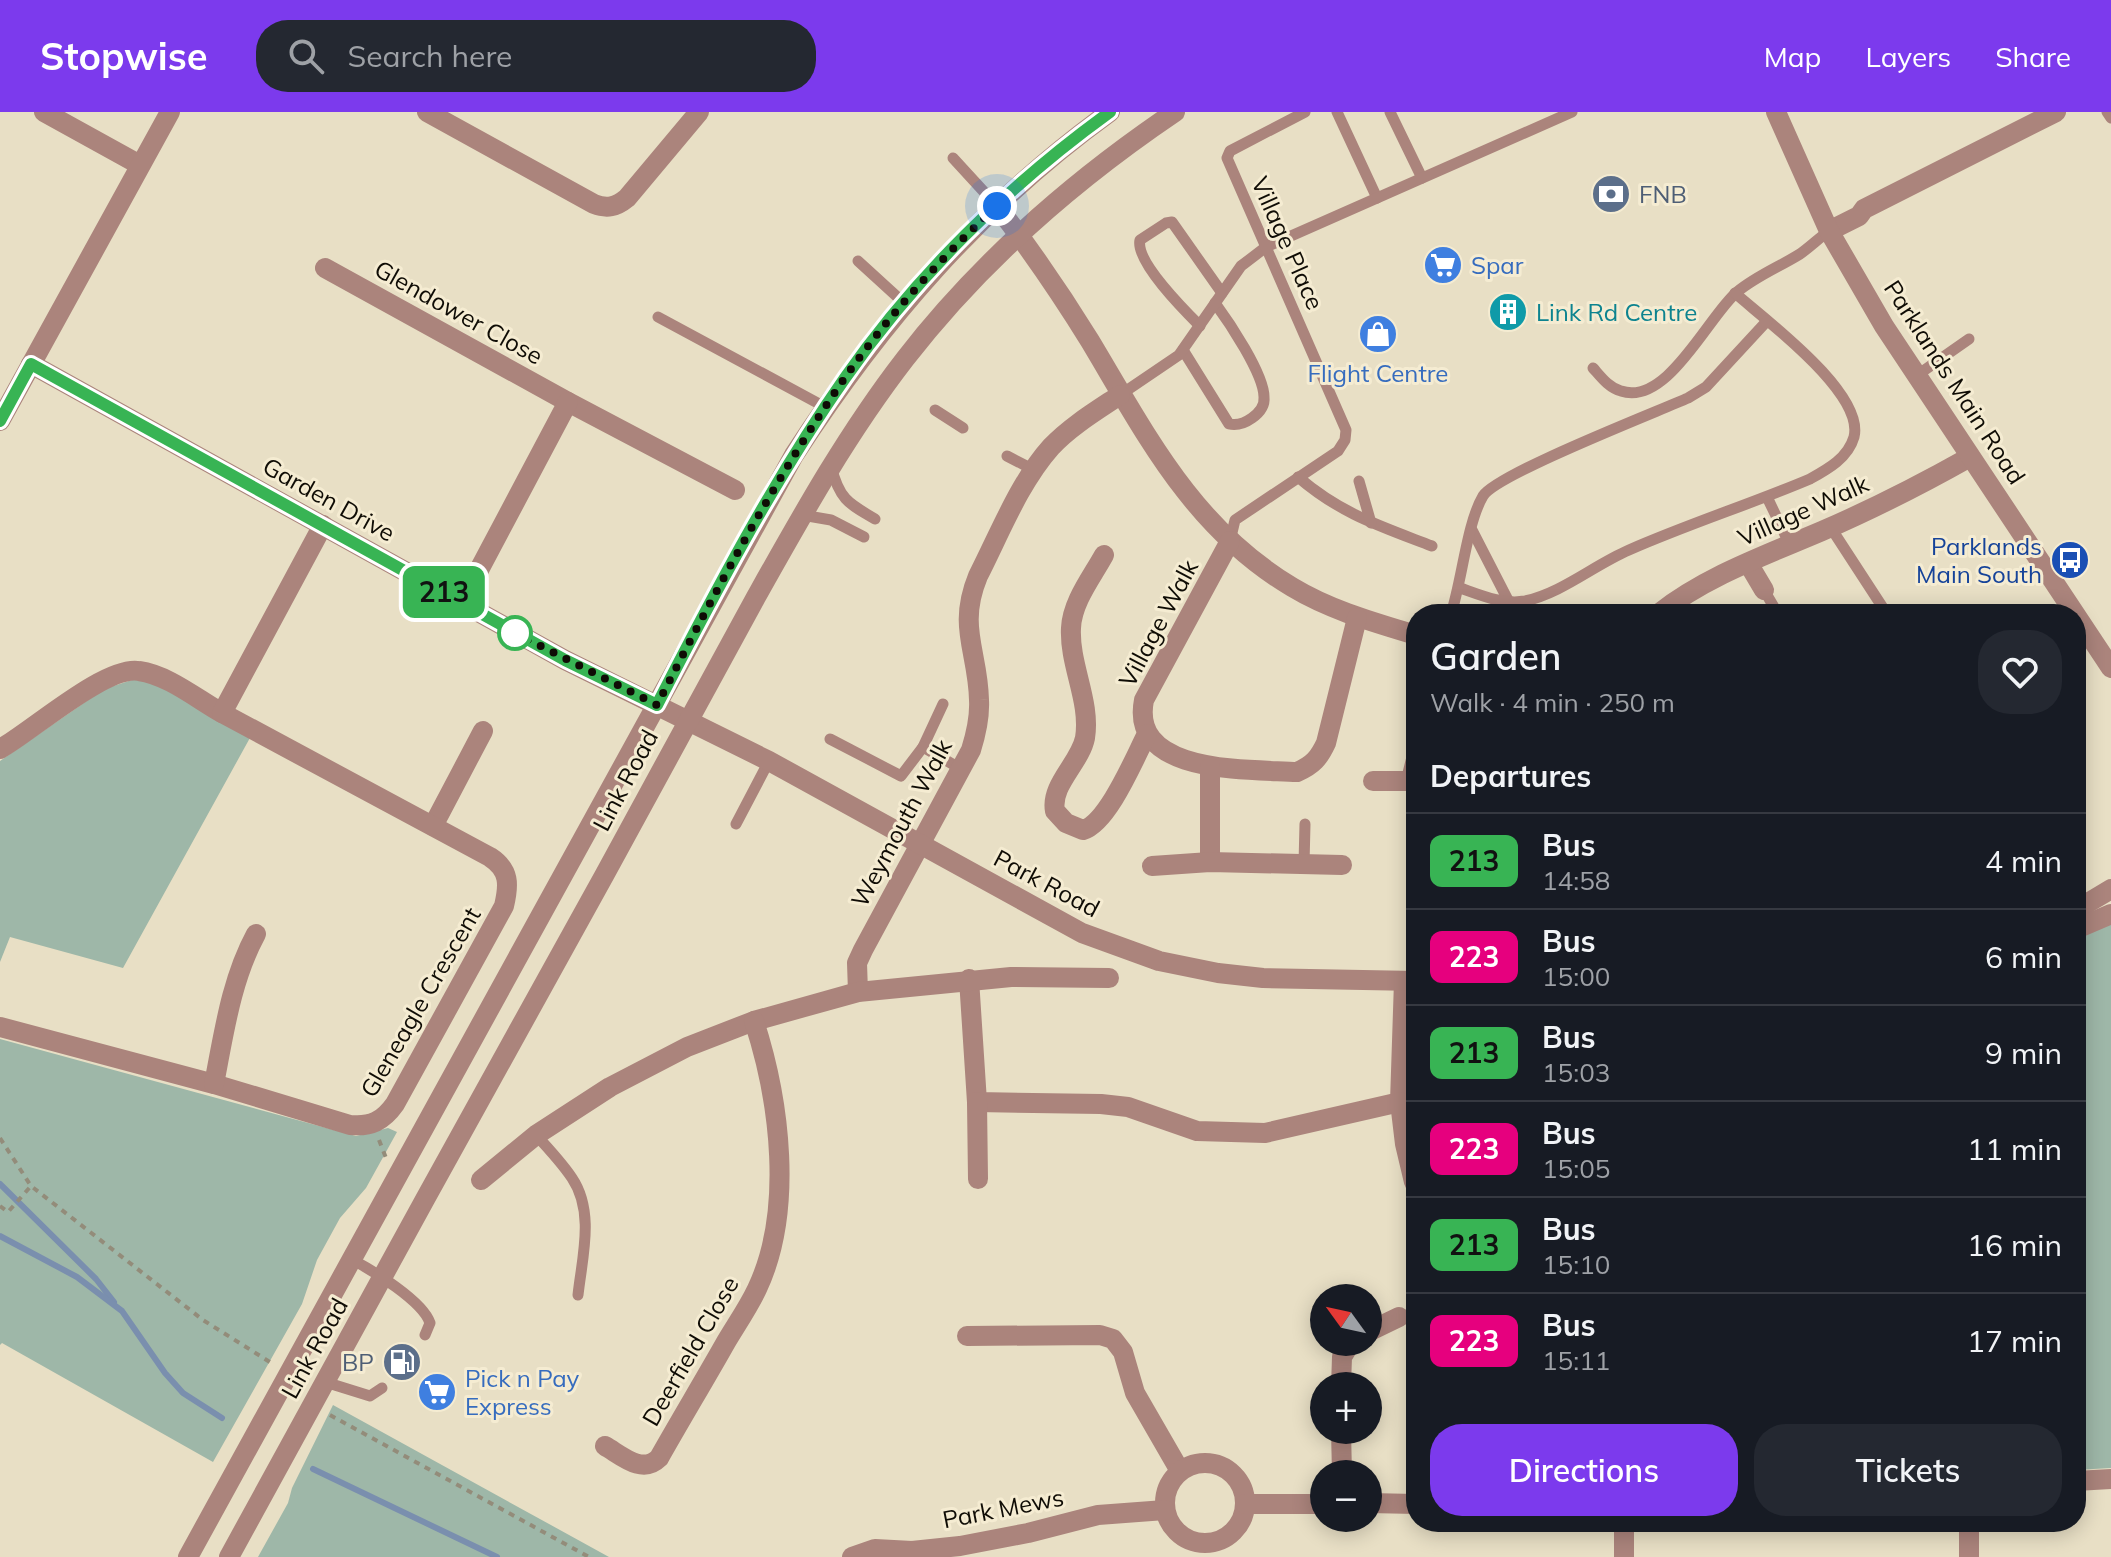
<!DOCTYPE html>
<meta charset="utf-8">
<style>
:root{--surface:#171b24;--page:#242831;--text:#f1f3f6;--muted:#9ea1a6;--line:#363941;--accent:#7c3aed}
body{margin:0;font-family:Mulish,sans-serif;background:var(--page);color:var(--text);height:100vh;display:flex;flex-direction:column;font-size:30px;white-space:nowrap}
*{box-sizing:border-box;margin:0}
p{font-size:26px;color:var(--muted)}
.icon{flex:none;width:44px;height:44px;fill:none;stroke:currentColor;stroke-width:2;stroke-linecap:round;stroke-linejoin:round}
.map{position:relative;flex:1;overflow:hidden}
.sheet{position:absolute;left:1406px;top:492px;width:680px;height:928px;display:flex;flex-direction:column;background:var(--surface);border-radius:32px;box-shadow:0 4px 20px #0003}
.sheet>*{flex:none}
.badge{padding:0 16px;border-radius:12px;font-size:28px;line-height:52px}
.needle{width:52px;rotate:303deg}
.buttons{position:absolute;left:1310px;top:1172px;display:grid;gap:16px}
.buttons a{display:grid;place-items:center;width:72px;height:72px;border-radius:50%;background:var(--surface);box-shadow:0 4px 20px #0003;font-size:40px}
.you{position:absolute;width:40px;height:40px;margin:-20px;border:6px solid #fff;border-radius:50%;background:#1a73e8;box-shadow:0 0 0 12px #1a73e833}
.map>.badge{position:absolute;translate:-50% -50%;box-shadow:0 0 0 4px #fff}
h2{padding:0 24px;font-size:30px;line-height:72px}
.round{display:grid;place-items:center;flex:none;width:84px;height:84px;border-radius:32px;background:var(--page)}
.head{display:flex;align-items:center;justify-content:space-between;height:136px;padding:0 24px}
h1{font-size:38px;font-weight:600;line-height:60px}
.action{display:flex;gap:16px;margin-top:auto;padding:16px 24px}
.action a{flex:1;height:92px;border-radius:32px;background:var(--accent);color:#fff;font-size:32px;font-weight:600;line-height:92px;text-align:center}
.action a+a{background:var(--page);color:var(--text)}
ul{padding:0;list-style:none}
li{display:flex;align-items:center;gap:24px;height:96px;padding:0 24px;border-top:2px solid var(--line)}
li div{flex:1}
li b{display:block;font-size:30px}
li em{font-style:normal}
li .badge{min-width:88px;font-weight:700;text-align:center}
header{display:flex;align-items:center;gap:48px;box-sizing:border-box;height:112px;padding:0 40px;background:var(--accent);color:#fff}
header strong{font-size:38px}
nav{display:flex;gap:44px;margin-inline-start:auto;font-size:28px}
.search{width:560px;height:72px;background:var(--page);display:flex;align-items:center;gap:20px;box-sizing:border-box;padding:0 28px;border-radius:32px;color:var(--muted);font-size:30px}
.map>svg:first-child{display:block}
.green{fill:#9eb7a8}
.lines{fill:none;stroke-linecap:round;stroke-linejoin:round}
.stream{stroke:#7a8fae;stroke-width:6}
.path{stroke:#938c7a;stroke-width:4;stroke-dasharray:6 6;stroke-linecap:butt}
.service{stroke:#ab847c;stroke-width:11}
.minor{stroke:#ab847c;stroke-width:20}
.tertiary{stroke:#ab847c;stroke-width:20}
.line-casing{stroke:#fff;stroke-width:18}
.line{stroke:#38b454;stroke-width:12}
.walk{stroke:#0f0c05;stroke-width:8;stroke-dasharray:0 14.4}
.stop-dot{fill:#fff;stroke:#38b454;stroke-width:4}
.labels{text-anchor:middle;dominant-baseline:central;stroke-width:6;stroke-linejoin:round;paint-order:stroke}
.service-label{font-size:24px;fill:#4e5e75;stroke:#f5ecd2;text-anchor:start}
.street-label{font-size:24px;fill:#0f0c05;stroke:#f5ecd2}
.shop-label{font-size:24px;fill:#366cbe;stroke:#f5ecd2;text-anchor:start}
.culture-label{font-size:24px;fill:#0d838f;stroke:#f5ecd2;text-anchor:start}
.transit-label{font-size:24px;fill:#164399;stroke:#f5ecd2;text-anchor:end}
</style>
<header>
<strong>Stopwise</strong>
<div class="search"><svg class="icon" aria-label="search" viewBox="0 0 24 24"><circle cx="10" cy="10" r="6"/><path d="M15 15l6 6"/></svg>Search here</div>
<nav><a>Map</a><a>Layers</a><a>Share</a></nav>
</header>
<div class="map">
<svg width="2111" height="1445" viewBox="0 0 2111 1445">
<rect width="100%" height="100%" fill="#e8dfc5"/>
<g class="green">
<polygon points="135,567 157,573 251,624 123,856 10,825 0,850 0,649 104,577"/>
<polygon points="2111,810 2111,1356 2076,1358 2076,826"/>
<polygon points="0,927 356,1024 388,1016 397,1020 366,1076 340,1106 317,1148 302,1192 213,1350 2,1231 0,1233"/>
<polygon points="333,1293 609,1445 258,1445 288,1391 292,1376"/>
</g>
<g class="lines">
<g class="stream">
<polyline points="0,1072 96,1167 114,1190"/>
<polyline points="0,1124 77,1165 122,1199 165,1261 183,1281 222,1306"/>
<polyline points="313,1357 497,1445"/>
</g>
<g class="path">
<polyline points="0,1026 31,1074 203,1208 273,1252"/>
<polyline points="379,1028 386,1046"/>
<polyline points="0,1094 8,1100 31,1074"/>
<polyline points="330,1303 589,1445"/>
</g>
<g class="service">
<polyline points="1337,0 1377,86"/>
<polyline points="1390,0 1422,66"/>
<polyline points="2107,0 2111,6"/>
<polyline points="953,46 997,94"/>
<polyline points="858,149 904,191"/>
<polyline points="658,205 825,295"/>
<path d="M1200,214C1185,199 1135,149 1140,128L1166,111L1172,110L1222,181"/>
<path d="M1183,238L1229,312C1238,314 1245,311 1252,306C1259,301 1265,294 1264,285C1264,262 1229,210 1215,191"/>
<path d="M1593,256C1601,265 1609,276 1621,279C1667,295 1709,203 1737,180C1756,164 1779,155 1800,142C1810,135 1819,126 1829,119"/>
<polyline points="1916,264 1969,227"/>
<polyline points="1120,283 1179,243 1241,154 1266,135 1572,0"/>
<polyline points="935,298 963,316"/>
<polyline points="1007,344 1034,358"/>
<path d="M831,354C839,386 847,391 875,407"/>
<path d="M1298,365C1341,402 1380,414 1432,434"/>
<polyline points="1359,369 1371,411"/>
<polyline points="1767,385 1790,433"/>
<polyline points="802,403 831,408 864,425"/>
<polyline points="1831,416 1887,502"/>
<polyline points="1472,418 1509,490"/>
<polyline points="1230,429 1235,408 1338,339 1345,328 1346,318 1227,46 1230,39 1305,0"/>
<path d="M1460,476C1480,483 1503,493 1525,489C1562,481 1594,453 1629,438C1688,412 1751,392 1810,367C1828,357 1848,346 1854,325C1865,281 1764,207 1735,181"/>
<polyline points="1764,478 1778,502"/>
<path d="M1451,502C1462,468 1467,411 1483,384C1497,362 1654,301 1688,286L1706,275L1767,209"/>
<polyline points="830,627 901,664 923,635 943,592"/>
<polyline points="923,635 961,657"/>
<polyline points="1406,669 1416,629"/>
<polyline points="736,712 769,649"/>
<polyline points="1304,752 1305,712"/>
<path d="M536,1023C549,1037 562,1051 572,1066C595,1100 582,1146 578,1183"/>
<path d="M351,1147C372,1158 423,1189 430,1211L425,1223"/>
<polyline points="325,1270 370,1284 382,1276"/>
</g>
<g class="minor">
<polyline points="44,0 140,53"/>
<path d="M427,0L594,92C607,97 616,95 627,86L699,0"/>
<path d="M997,94C1030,137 1061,182 1090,229C1147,324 1193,416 1292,475C1330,498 1373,510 1416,523"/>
<polyline points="1829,119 1859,104 1864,97 2056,0"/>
<polyline points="325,156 568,290 735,378"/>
<path d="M1230,429L1144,588C1129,663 1249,657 1297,660C1313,653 1319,646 1326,631L1357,506"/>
<path d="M1104,443C1092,465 1072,490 1071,516C1069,553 1091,589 1085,626C1080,651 1050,673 1055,699L1066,711L1083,718C1108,711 1135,645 1147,622"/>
<polyline points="1748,451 1764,478"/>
<polyline points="462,490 568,290"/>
<path d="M1658,502C1706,464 1766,443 1822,419C1873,397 1922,372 1970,345"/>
<path d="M0,637C32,619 106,553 139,559C168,563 197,587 222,601"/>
<polyline points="1210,655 1210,750"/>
<polyline points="1373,669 1416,669"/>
<polyline points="433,714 483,619"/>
<polyline points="1152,754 1210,750 1342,753"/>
<polyline points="969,867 977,990 1101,992 1128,995 1197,1019 1265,1021 1400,990 1404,869"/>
<path d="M858,880L857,851L863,838L971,638C976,622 980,606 979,588C978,539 957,515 978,464C1000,421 1019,371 1051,335C1071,314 1096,299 1120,283"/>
<path d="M0,915L214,972L350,1013C371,1015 383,1009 395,992L504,794C509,773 510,758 490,745L222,601L323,413"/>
<path d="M214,972C224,921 231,868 256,822"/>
<polyline points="977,990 978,1067"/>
<polyline points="1400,990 1405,1032 1414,1070"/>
<polyline points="481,1068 536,1023 610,975 687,935 754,909 858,880 1011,865 1109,866"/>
<polyline points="1368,1220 1399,1205"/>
<polyline points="967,1224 1100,1223 1113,1227 1123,1240 1135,1281 1180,1359"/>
<polyline points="1341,1274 1342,1245 1351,1230"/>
<polyline points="1341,1318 1342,1362"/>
<path d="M605,1334C621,1343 642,1363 659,1346C681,1307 704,1269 726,1230C736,1213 748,1196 757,1177C794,1099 780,989 754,909"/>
<circle cx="1205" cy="1391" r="40"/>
<polyline points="2076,1369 2111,1367"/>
<polyline points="1368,1391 1416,1392"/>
<polyline points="1245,1392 1324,1392"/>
<polyline points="852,1445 875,1437 912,1439 960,1434 1028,1421 1098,1403 1165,1398"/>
<polyline points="1624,1445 1624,1410"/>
<polyline points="1969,1445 1969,1410"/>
</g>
<g class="tertiary">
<polyline points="1776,0 1829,119 1884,214 2111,556"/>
<polyline points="31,252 565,548 769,649 1082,821 1159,849 1218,861 1263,866 1416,869"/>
<polyline points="0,309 170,0"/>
<polyline points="2076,798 2111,777"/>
<polyline points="2076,817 2111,802"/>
<path d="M188,1445L794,343C881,209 980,94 1110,0"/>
<path d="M229,1445C353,1217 479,989 605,762C656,670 705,577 756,485C802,403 847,322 905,247C980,150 1073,69 1175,0"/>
</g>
</g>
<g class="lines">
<g class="line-casing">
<path id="line" d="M0,309L31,252L565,548L657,593C714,482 773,369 845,266C916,164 1009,73 1110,0"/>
</g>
<use href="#line" class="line"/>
<path class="walk" d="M515,521L657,593C714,482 773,370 844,267C888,204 941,146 997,94"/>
</g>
<defs>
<g id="bank-disc" transform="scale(2)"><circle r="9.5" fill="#5c6f8a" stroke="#f5ecd2"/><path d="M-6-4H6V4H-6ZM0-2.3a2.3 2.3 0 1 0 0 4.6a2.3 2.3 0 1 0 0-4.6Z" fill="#fff"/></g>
<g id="supermarket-disc" transform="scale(2)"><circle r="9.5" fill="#3f7fe0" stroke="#f5ecd2"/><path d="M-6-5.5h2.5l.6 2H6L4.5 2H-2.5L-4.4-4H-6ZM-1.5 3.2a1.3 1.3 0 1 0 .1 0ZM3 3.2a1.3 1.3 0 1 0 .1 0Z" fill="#fff"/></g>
<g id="building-disc" transform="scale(2)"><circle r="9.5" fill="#0f9aa8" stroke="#f5ecd2"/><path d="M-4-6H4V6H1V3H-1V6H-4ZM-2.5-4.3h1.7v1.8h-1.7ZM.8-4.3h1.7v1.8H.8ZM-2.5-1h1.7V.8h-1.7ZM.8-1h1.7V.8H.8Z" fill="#fff"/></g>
<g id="shop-disc" transform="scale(2)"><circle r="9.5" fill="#3f7fe0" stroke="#f5ecd2"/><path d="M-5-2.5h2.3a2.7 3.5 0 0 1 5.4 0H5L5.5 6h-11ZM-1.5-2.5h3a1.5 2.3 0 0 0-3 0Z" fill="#fff"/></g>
<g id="bus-disc" transform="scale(2)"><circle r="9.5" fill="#1a4fb4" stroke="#f5ecd2"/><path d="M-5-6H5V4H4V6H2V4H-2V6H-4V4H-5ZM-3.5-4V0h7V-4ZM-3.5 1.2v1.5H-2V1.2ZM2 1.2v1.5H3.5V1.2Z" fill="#fff"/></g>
<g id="fuel-disc" transform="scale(2)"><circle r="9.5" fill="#5c6f8a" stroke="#f5ecd2"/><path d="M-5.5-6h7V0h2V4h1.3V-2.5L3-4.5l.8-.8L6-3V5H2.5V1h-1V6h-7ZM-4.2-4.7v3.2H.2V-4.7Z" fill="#fff"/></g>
</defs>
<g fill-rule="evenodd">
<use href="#bank-disc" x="1611" y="82"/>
<use href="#supermarket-disc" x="1443" y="153"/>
<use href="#building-disc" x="1508" y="200"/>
<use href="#shop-disc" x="1378" y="222"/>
<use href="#bus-disc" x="2070" y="448"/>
<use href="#fuel-disc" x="402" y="1250"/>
<use href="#supermarket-disc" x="437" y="1280"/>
</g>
<circle class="stop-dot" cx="515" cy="521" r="16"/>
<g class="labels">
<g class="service-label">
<text x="1639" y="82">FNB</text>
<text x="374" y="1250" text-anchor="end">BP</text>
</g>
<g class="street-label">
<text transform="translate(1288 131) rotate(66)">Village Place</text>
<text transform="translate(459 200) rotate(29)">Glendower Close</text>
<text transform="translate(1955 270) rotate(57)">Parklands Main Road</text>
<text transform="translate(329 387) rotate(29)">Garden Drive</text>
<text transform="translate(1803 398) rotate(-24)">Village Walk</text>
<text transform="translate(1158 511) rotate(-62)">Village Walk</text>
<text transform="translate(625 668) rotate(-62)">Link Road</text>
<text transform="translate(901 711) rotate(-62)">Weymouth Walk</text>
<text transform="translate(1047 771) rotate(28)">Park Road</text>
<text transform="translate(420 890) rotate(-60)">Gleneagle Crescent</text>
<text transform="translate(314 1236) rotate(-61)">Link Road</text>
<text transform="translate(690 1239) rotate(-60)">Deerfield Close</text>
<text transform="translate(1003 1396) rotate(-11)">Park Mews</text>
</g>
<g class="shop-label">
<text x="1471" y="153">Spar</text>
<text x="1378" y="261" text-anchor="middle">Flight Centre</text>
<text x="465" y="1266">Pick n Pay<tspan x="465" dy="28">Express</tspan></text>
</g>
<g class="culture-label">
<text x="1536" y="200">Link Rd Centre</text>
</g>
<g class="transit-label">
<text x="2042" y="434">Parklands<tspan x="2042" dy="28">Main South</tspan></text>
</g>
</g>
</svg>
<div class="buttons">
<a><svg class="needle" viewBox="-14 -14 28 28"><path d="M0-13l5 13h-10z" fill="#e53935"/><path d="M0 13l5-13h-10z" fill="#9ea1a6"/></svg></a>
<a>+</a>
<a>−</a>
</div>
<div class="you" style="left:997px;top:94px"></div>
<b class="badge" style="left:444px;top:480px;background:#38b454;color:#111">213</b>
<section class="sheet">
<div class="head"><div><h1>Garden</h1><p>Walk · 4 min · 250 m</p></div><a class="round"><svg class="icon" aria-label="heart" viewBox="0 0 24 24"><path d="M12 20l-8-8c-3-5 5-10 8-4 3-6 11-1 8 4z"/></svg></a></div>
<h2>Departures</h2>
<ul>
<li><span class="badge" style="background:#38b454;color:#111">213</span><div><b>Bus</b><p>14:58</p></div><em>4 min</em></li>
<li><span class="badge" style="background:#e6007e;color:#fff">223</span><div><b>Bus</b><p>15:00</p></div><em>6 min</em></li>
<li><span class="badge" style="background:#38b454;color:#111">213</span><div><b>Bus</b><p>15:03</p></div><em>9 min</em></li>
<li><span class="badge" style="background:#e6007e;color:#fff">223</span><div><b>Bus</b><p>15:05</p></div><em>11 min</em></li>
<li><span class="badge" style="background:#38b454;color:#111">213</span><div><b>Bus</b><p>15:10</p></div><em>16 min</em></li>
<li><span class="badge" style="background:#e6007e;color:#fff">223</span><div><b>Bus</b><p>15:11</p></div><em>17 min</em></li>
</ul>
<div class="action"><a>Directions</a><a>Tickets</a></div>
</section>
</div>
